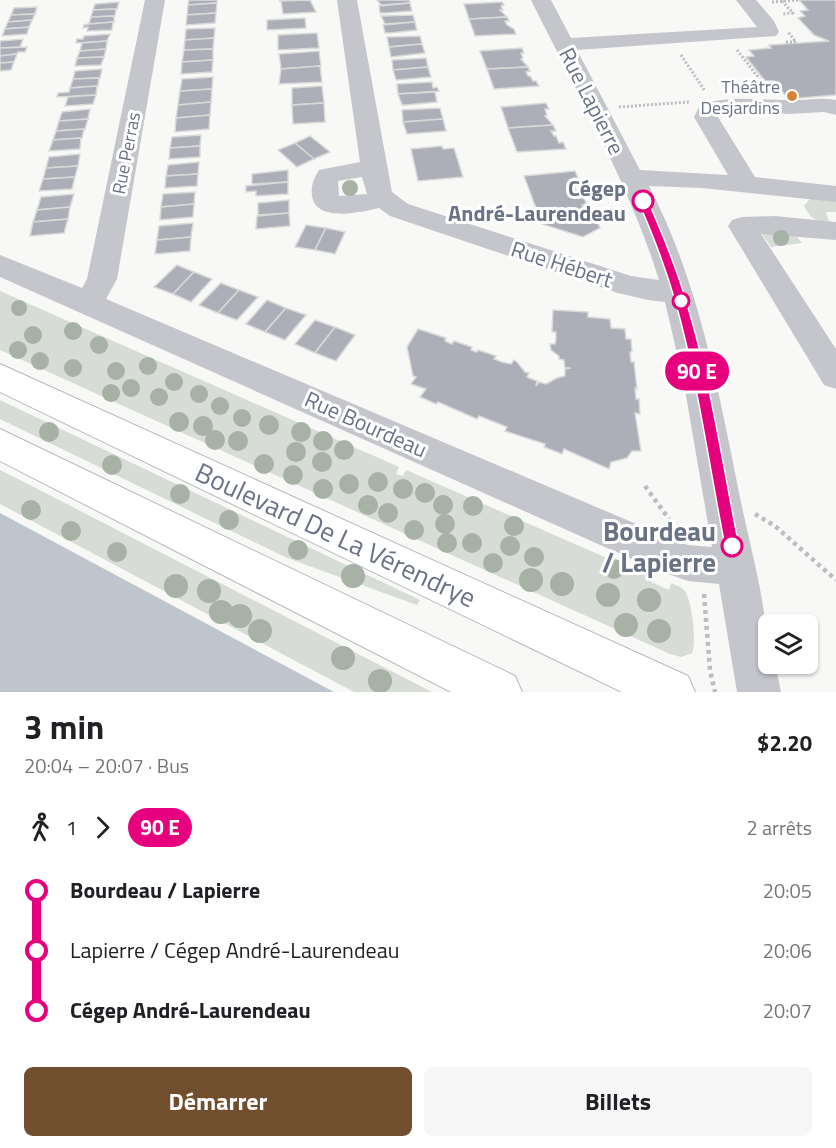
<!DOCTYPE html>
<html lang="fr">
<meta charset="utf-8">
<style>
:root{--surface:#fff;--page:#f6f6f6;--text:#202124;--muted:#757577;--accent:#714e2e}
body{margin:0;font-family:"Titillium Web",sans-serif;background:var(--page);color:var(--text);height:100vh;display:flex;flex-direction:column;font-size:22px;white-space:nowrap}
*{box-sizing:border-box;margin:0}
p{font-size:20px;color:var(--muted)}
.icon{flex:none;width:33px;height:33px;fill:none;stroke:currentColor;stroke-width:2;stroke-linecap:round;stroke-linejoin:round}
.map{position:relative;height:692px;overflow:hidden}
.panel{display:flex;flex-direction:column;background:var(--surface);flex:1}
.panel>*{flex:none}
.badge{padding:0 12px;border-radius:20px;font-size:21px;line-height:39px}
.fabs{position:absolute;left:758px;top:614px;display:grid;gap:12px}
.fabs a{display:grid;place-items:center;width:60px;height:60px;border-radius:9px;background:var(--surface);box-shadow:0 2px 4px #0004;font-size:30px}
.map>.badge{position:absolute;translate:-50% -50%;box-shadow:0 0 0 3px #fff}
.legs{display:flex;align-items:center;gap:9px;height:66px;padding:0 24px;font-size:20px}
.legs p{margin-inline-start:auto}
.head{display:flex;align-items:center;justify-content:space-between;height:102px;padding:0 24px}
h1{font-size:33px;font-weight:700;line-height:45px}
.action{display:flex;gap:12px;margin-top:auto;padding:12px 24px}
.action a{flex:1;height:69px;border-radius:9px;background:var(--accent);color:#fff;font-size:24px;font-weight:700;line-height:69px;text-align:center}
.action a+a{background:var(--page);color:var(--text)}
ul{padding:0 24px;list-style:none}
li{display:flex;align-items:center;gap:21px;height:60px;font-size:22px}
li i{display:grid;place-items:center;width:9px;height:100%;margin:0 8px;background:currentColor}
li i::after{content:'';width:15px;height:15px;margin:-8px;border:4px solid;border-radius:50%;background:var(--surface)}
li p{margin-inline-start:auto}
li:first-child i{background:linear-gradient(#0000 50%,currentColor 0)}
li:last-child i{background:linear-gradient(currentColor 50%,#0000 0)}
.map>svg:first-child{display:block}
.green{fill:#d7ddd6}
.water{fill:#bfc5cc}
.building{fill:#acafb8;stroke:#dadad9;stroke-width:1.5}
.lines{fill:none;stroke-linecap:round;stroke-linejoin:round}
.major-casing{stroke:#b6b8bd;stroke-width:2}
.path-far1{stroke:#bcbdc1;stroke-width:3;stroke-dasharray:2 2;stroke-linecap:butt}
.path{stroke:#bcbdc1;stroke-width:4.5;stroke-dasharray:4 4;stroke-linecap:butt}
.minor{fill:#c4c6cb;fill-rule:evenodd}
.major{fill:#fff;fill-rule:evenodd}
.tree{fill:#a7b1a6}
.line-1{fill:#e6007e;stroke:#fff;stroke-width:1.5}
.poi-dot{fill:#d4843a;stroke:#fff;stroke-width:2}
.stop-1-dot{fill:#fff;stroke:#e6007e;stroke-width:3}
.labels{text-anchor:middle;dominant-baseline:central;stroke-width:6;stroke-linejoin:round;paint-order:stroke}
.far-poi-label{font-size:18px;fill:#6a7285;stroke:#fff;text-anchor:end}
.far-street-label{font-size:18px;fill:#6a7285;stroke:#fff}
.street-label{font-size:22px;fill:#6a7285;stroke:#fff}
.stop-label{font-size:22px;font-weight:bold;fill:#6a7285;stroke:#fff;text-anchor:end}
.near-stop-label{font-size:27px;font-weight:bold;fill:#6a7285;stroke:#fff;text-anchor:end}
.near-street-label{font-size:27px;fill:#6a7285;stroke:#fff}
</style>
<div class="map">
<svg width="836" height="692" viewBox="0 0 836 692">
<rect width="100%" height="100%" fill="#f8f8f6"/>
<g class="green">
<path d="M810,199H836V212H826L829,222C815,221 811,219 804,206Z"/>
<polygon points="760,231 797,237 802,243 771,247"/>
<path d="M0,291L399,467L396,474L403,476L406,470L639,572L652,575L651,582L669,590L671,583C675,585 680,586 684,590C692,599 697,642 692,653L681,657L670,654L0,350Z"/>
<polygon points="0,400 420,600 417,605 287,558 0,419"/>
<polygon points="0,470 26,483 432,692 354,692 0,504"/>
</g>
<polygon class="water" points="0,513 334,692 0,692"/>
<g class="building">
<polygon points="189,0 217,0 217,3 188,5"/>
<polygon points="310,0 316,12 283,14 281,1 279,1"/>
<polygon points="377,0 409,0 410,3 381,5"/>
<polygon points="799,0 836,0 836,95 788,99 774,81 765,81 746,57 754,56 749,50 771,48 769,45 829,41 814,35 798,18 805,16 800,11 808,10"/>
<polygon points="119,2 117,9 93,10 95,4"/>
<polygon points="502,2 504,5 501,6 503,10 500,10 507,17 469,19 464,4"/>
<polygon points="217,3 216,13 187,15 188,5"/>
<polygon points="410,3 412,11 385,13 380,13 379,6"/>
<polygon points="37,7 35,14 11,15 14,8"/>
<polygon points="116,9 115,16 91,17 93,10"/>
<polygon points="216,13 215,23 186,25 187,15"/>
<polygon points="35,14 32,20 8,22 11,15"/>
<polygon points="413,15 415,22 385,24 381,16"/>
<polygon points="114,16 114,22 89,24 91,17"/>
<polygon points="507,17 509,21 505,21 507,25 514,29 516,34 475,36 469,19"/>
<polygon points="305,18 306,28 267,30 267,20"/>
<polygon points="32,20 29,27 5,29 8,22"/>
<polygon points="113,22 112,30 87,31 88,27 83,28 84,25 89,24"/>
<polygon points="415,22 417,30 390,33 385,33 383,25"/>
<polygon points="29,27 27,34 2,36 5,29"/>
<polygon points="215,28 214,38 185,40 186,29"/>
<polygon points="317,33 319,48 278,50 278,35"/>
<polygon points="110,34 107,41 76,43 77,39 83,39 84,36"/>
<polygon points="420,36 422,44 389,47 387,37"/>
<polygon points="214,38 213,49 184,50 185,40"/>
<polygon points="23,39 20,47 0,48 0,41"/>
<polygon points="107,41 106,49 80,51 82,43"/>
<polygon points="422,44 425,53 391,57 389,47"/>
<polygon points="27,47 25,52 18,52 17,54 0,56 0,48"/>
<polygon points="522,48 524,53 521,53 523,58 521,59 528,67 487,69 480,51"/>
<polygon points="106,49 104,57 77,58 80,51"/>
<polygon points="213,49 213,60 182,62 184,50"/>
<polygon points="319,51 321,66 281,69 279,54"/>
<polygon points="17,54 14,62 0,63 0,56"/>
<polygon points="104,57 101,65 75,66 77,58"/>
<polygon points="426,58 428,67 393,70 392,60"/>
<polygon points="213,60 212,72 181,74 182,62"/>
<polygon points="14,62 11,70 0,71 0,63"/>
<polygon points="320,66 322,82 279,84 281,69"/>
<polygon points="428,67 431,77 396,80 393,70"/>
<polygon points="528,67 530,71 526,72 528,76 530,76 533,81 536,81 539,86 494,89 487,69"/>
<polygon points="102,69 100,78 73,79 75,71"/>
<polygon points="213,77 212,89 180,91 182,79"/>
<polygon points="99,78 98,86 70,88 73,79"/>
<polygon points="432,82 433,88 437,87 439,91 398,94 397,84"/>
<polygon points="97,86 96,95 57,97 58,93 69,92 70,88"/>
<polygon points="322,86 324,103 292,105 292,88"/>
<polygon points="212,89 211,102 178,105 180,91"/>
<polygon points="435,92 437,102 406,105 402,105 398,94"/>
<polygon points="96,95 93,104 65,106 68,97"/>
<polygon points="211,102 210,115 176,118 178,105"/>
<polygon points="324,103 325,122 293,124 292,105"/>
<polygon points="546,103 549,109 545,109 547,115 545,116 553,125 508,128 501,107"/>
<polygon points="440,108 443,119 403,122 402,110"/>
<polygon points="90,109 88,119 59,121 62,112"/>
<polygon points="210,115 209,129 175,132 176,118"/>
<polygon points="88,119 85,129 56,131 59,121"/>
<polygon points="443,119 446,131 407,134 403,122"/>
<polygon points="553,125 556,131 551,131 554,136 556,136 559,143 563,142 566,149 517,152 508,128"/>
<polygon points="84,129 82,138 53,140 56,131"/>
<polygon points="201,135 200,146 170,148 172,137"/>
<polygon points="310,136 330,152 314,159 295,143"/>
<polygon points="81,138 80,149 49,151 53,140"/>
<polygon points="295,143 314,159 297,167 278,150"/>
<polygon points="200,146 200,157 169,159 170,148"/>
<polygon points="442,146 443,149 454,148 463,177 418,181 411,149"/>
<polygon points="80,154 78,166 46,168 49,157"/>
<polygon points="199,162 198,174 166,176 168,165"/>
<polygon points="78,166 75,177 43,179 46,168"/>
<polygon points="288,170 288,182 252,184 252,174"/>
<polygon points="575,171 578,178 574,178 577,186 574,186 577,192 581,191 587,205 582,205 585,211 588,211 590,216 587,218 590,218 591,221 597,221 600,228 583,237 542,224 524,176"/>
<polygon points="198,174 197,186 165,188 166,176"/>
<polygon points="75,177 72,189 39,191 43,179"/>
<polygon points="288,182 288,194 256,196 256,191 246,192 246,186"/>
<polygon points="195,192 194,204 161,207 163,194"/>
<polygon points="74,194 70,207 37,210 41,197"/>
<polygon points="289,200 289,213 258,215 258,203"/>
<polygon points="194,204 193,217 160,220 161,207"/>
<polygon points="70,207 68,219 33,222 37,210"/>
<polygon points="289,213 290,226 256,229 257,216"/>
<polygon points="68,219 64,233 30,236 33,222"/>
<polygon points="193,223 191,237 157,240 159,226"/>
<polygon points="306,225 326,228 315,250 295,247"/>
<polygon points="326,228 345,232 335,254 315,250"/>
<polygon points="191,237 190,251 155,254 157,240"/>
<polygon points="177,265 194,272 173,294 154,287"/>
<polygon points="194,272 212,279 191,302 173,294"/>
<polygon points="221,283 239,290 218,313 199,305"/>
<polygon points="239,290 258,297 237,320 218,313"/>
<polygon points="267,300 286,308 265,332 246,324"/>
<polygon points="286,308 306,315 285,340 265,332"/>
<polygon points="553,310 588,312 588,317 610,319 611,328 625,329 626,339 631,339 632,352 630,352 631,362 634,362 637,389 635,388 636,399 639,399 640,414 635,413 641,451 632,451 627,458 611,462 609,469 564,449 562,454 544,447 545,444 505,431 507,427 479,416 477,419 438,402 436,404 420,397 426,389 411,384 416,377 413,376 407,347 418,329 446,338 445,341 452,344 454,341 472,347 471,350 477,352 478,350 496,356 494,359 502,362 511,364 514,360 517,362 525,372 529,373 527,377 537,381 536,386 539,382 546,384 557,378 565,376 565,369 571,368 565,368 564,360 559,359 559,356 551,350 550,344 555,344 556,339 556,332 552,332"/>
<polygon points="315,320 335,327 315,353 295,344"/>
<polygon points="335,327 355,335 336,361 315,353"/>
</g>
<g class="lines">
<g class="major-casing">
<g id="major">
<polygon points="0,364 688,676 695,692 622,692 0,392"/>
<polygon points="0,429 515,676 522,692 451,692 0,461"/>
</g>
</g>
<g class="path-far1">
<polyline points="782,1 793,13 783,14"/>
<polyline points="772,2 799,0"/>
<polyline points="786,42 796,42 788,32"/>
<polyline points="737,50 766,87"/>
<polyline points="681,55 705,91"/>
<polyline points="619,107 689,102"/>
</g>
<g class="path">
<polyline points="645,486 669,519"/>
<polyline points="755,514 775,526 836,580"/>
<polyline points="704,594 710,670 715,692"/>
</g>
<g class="minor">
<path d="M145,0H165L117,279L106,299L674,540L688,545L712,547L684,384L665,302L648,300L618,293L390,216L379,208C362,212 316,223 312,196C311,185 313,180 319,170L360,162L337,0H357L392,192L408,204L631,276L659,280C629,183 576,91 531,0H551L571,38L757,27L736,0H756L774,21L779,32L776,36L577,50L640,170L728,175L694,117L700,105C732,94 761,101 794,100C808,100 821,97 836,100V115L824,112L789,114L738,111L723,113L718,117L755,177L836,186V202L702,188L649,186C700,284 719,394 741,502C752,555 768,608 768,663H775L781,692H737L719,584L688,581L654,569L0,277V255L82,288L87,279ZM362,177L367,194L339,196L338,181Z"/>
<polygon points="775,216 836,222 836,240 761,234 836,349 836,389 824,385 728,226 732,220 742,217"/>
</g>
<use href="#major" class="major"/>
</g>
<g class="tree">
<circle cx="350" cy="188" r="8"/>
<circle cx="781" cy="238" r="8"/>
<circle cx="19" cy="308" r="8"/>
<circle cx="73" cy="331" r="9"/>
<circle cx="33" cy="335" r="9"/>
<circle cx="99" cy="345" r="9"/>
<circle cx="18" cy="350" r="9"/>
<circle cx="40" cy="361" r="9"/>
<circle cx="148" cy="366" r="9"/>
<circle cx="73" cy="368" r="9"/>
<circle cx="116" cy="371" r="9"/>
<circle cx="174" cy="382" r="9"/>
<circle cx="131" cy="388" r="9"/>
<circle cx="111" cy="393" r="9"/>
<circle cx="199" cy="394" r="9"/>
<circle cx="159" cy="397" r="9"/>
<circle cx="220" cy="406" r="9"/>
<circle cx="242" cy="418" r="9"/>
<circle cx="179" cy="422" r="10"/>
<circle cx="269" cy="425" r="10"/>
<circle cx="203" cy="426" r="10"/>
<circle cx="49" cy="432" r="10"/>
<circle cx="301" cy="432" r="10"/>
<circle cx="215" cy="440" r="10"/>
<circle cx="238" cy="441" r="10"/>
<circle cx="323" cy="441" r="10"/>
<circle cx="344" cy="450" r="10"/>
<circle cx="296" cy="452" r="10"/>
<circle cx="322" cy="462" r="10"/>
<circle cx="264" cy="464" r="10"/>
<circle cx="112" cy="465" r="10"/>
<circle cx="293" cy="475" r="10"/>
<circle cx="378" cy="482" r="10"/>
<circle cx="349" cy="484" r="10"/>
<circle cx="323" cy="489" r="10"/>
<circle cx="403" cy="489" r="10"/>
<circle cx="425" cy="493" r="10"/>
<circle cx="180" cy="494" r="10"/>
<circle cx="368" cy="505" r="10"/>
<circle cx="443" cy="505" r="10"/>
<circle cx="473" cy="506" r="10"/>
<circle cx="31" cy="510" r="10"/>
<circle cx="388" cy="513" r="10"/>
<circle cx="229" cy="520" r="10"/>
<circle cx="445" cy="524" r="10"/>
<circle cx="514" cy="526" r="10"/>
<circle cx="414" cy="530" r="10"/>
<circle cx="71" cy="531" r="10"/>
<circle cx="447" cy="543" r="10"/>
<circle cx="472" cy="543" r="10"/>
<circle cx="510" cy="546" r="10"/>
<circle cx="298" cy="550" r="10"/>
<circle cx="117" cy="552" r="10"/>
<circle cx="534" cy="557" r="10"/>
<circle cx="493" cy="563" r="10"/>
<circle cx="614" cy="569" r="10"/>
<circle cx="353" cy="576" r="12"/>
<circle cx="531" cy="580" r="12"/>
<circle cx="562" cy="584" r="12"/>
<circle cx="176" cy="586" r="12"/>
<circle cx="209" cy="591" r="12"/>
<circle cx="608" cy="595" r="12"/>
<circle cx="649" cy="600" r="12"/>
<circle cx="221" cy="612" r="12"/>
<circle cx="240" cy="616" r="12"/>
<circle cx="626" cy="625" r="12"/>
<circle cx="260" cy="631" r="12"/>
<circle cx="659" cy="631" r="12"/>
<circle cx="343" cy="658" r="12"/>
<circle cx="380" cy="681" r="12"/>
</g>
<path class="line-1" d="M643,198L648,201C663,235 677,269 687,304C711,383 723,466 739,546L737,551L732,553L727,551L725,546C709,466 698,383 676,304C666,269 653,235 638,201Z"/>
<circle class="poi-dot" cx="792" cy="96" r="6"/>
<g class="stop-1-dot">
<circle cx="643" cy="201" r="10"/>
<circle cx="681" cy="301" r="8"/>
<circle cx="732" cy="546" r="10"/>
</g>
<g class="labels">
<g class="far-poi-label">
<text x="780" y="86">Théâtre<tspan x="780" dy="21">Desjardins</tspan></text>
</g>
<g class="far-street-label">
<text transform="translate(126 153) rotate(-79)">Rue Perras</text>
</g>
<g class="street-label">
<text transform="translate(592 101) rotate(63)">Rue Lapierre</text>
<text transform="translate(562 264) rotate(18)">Rue Hébert</text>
<text transform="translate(366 424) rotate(24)">Rue Bourdeau</text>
</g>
<g class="stop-label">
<text x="626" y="188">Cégep<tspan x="626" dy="25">André-Laurendeau</tspan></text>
</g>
<g class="near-stop-label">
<text x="716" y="530">Bourdeau<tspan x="716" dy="31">/ Lapierre</tspan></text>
</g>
<g class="near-street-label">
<text transform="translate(336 534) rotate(25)">Boulevard De La Vérendrye</text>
</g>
</g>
</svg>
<div class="fabs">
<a><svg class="icon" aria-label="layers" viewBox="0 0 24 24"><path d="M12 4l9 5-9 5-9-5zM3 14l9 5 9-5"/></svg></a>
</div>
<b class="badge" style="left:697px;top:371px;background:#e6007e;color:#fff">90 E</b>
</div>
<section class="panel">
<div class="head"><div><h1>3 min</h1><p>20:04 – 20:07 · Bus</p></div><b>$2.20</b></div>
<div class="legs"><svg class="icon" aria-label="walk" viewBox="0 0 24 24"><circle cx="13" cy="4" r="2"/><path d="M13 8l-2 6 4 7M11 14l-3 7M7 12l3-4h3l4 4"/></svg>1<svg class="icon" aria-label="forward" viewBox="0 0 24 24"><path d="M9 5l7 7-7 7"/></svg><b class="badge" style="background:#e6007e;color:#fff">90 E</b><p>2 arrêts</p></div>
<ul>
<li><i style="color:#e6007e"></i><b>Bourdeau / Lapierre</b><p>20:05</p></li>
<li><i style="color:#e6007e"></i><span>Lapierre / Cégep André-Laurendeau</span><p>20:06</p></li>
<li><i style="color:#e6007e"></i><b>Cégep André-Laurendeau</b><p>20:07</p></li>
</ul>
<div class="action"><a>Démarrer</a><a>Billets</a></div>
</section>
